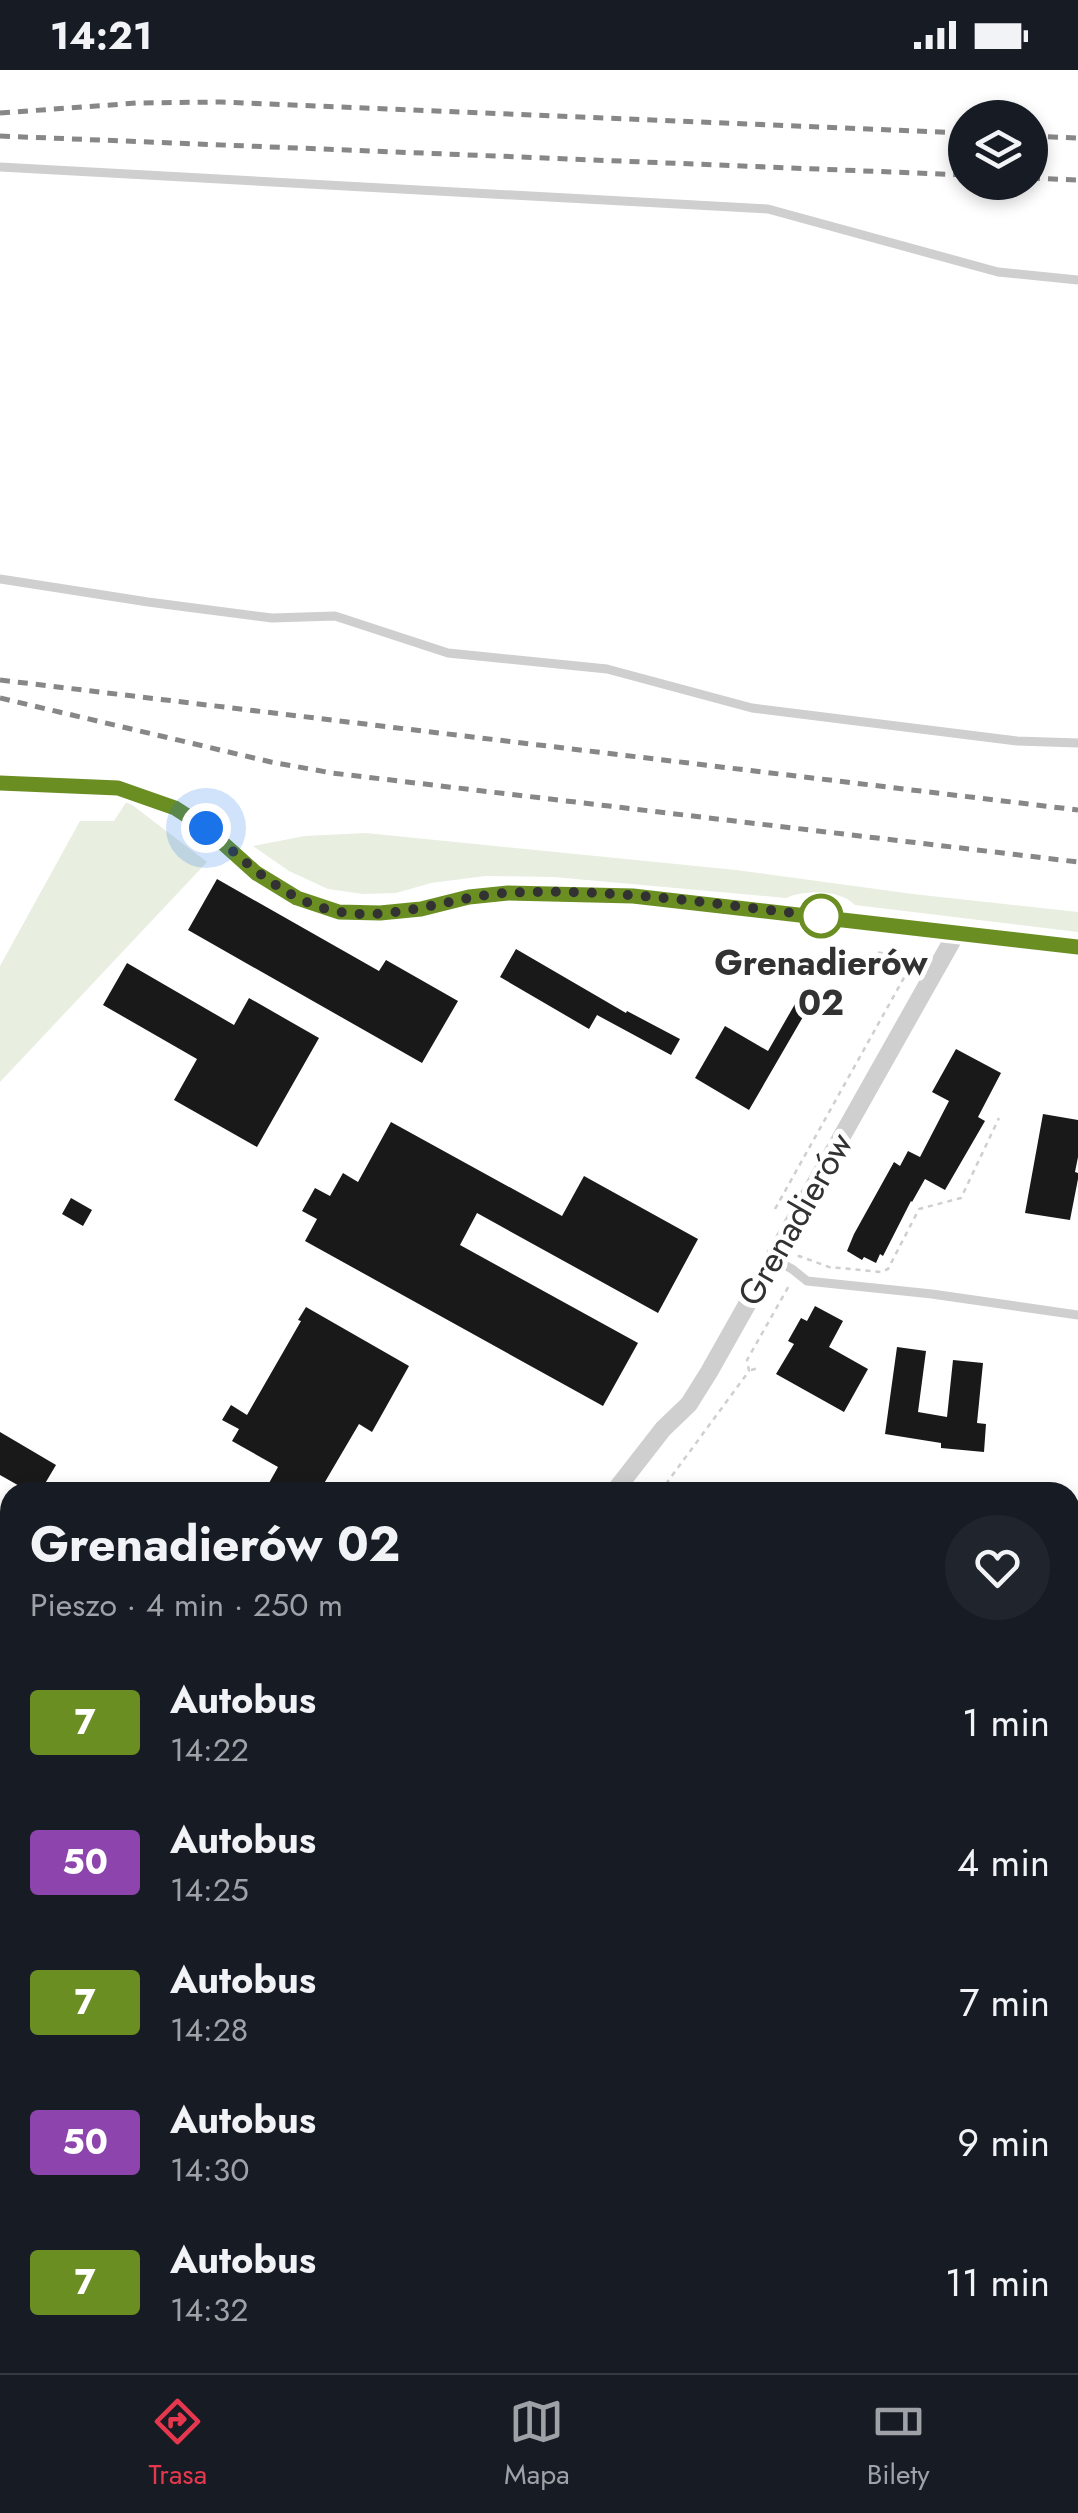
<!DOCTYPE html>
<html lang="pl">
<meta charset="utf-8">
<style>
:root{--surface:#171b24;--page:#20242c;--text:#f1f3f6;--muted:#9ea1a6;--line:#363941;--accent:#e5384e}
body{margin:0;font-family:Jost,sans-serif;background:var(--page);color:var(--text);height:100vh;display:flex;flex-direction:column;font-size:38px;white-space:nowrap}
*{box-sizing:border-box;margin:0}
p{font-size:32px;color:var(--muted)}
.icon{flex:none;width:55px;height:55px;fill:none;stroke:currentColor;stroke-width:2;stroke-linecap:round;stroke-linejoin:round}
.map{position:relative;flex:1;overflow:hidden}
.panel{position:absolute;left:0px;top:1412px;width:1080px;height:892px;display:flex;flex-direction:column;background:var(--surface);border-radius:30px 30px 0 0;box-shadow:0 5px 15px #0003}
.panel>*{flex:none}
.badge{padding:0 20px;border-radius:8px;font-size:35px;line-height:65px}
.fabs{position:absolute;left:948px;top:30px;display:grid;gap:20px}
.fabs a{display:grid;place-items:center;width:100px;height:100px;border-radius:50%;background:var(--surface);box-shadow:0 5px 15px #0003;font-size:50px}
.you{position:absolute;width:50px;height:50px;margin:-25px;border:8px solid #fff;border-radius:50%;background:#1a73e8;box-shadow:0 0 0 15px #1a73e833}
.map>.badge{position:absolute;translate:-50% -50%;box-shadow:0 0 0 5px #fff}
.round{display:grid;place-items:center;flex:none;width:105px;height:105px;border-radius:52px;background:var(--page)}
.summary{display:flex;align-items:center;justify-content:space-between;height:170px;padding:0 30px}
h1{font-size:48px;font-weight:700;line-height:75px}
ul{padding:0;list-style:none}
li{display:flex;align-items:center;gap:30px;height:140px;padding:0 30px}
li div{flex:1}
li b{display:block;font-size:38px}
li em{font-style:normal}
li .badge{min-width:110px;font-weight:700;text-align:center}
.status{display:flex;justify-content:space-between;align-items:center;height:70px;padding:0 50px;background:var(--surface);direction:ltr}
.status svg{height:28px;fill:currentColor}
.tabs{display:flex;justify-content:space-around;align-items:center;height:140px;border-top:2px solid var(--line);background:var(--surface);font-size:28px;color:var(--muted)}
.tabs a{display:grid;justify-items:center;gap:5px}
.tabs .active{color:var(--accent)}
.map>svg:first-child{display:block}
.green{fill:#e8eee0}
.building{fill:#191919}
.lines{fill:none;stroke-linecap:round;stroke-linejoin:round}
.path{stroke:#cfcfcf;stroke-width:2.5;stroke-dasharray:5 5;stroke-linecap:butt}
.service{stroke:#cfcfcf;stroke-width:9}
.minor{stroke:#cfcfcf;stroke-width:18}
.rail{stroke:#878787;stroke-width:5;stroke-dasharray:10 8;stroke-linecap:butt}
.line-casing{stroke:#fff;stroke-width:22}
.line{stroke:#6b8e23;stroke-width:15}
.walk{stroke:#323232;stroke-width:10;stroke-dasharray:0 18}
.stop-dot{fill:#fff;stroke:#6b8e23;stroke-width:5}
.labels{text-anchor:middle;dominant-baseline:central;stroke-width:10;stroke-linejoin:round;paint-order:stroke}
.stop-label{font-size:35px;font-weight:bold;fill:#323232;stroke:#fff}
.street-label{font-size:35px;fill:#323232;stroke:#fff}
</style>
<div class="status"><b>14:21</b><svg viewBox="0 0 49 12"><path d="M0 12V9h3v3zM5 12V6h3v6zM10 12V3h3v9zM15 12V0h3v12zM26 1h20v11H26zM47 4h2v5h-2z"/></svg></div>
<div class="map">
<svg width="1078" height="2303" viewBox="0 0 1078 2303">
<rect width="100%" height="100%" fill="#fff"/>
<g class="green">
<polygon points="127,731 207,792 0,1012 0,896 80,751 114,751"/>
<path d="M366,763L736,800L913,824L1078,842V862L855,835C839,819 805,820 786,828L554,807L485,806L431,813L396,823L363,824L328,819L289,801L253,776L305,766Z"/>
</g>
<g class="building">
<polygon points="217,809 379,901 386,890 458,931 422,993 188,860"/>
<polygon points="516,879 626,943 627,941 680,969 671,985 597,945 589,959 500,907"/>
<polygon points="127,893 234,955 249,928 319,968 257,1077 174,1030 197,989 103,935"/>
<polygon points="795,934 807,940 749,1040 695,1008 725,956 768,981"/>
<polygon points="956,979 1001,1003 978,1047 985,1051 945,1120 925,1109 912,1132 911,1131 883,1186 880,1184 876,1193 864,1187 862,1190 847,1181 854,1164 894,1092 900,1096 908,1081 920,1087 949,1031 932,1022"/>
<polygon points="1043,1044 1078,1050 1078,1087 1075,1102 1078,1103 1078,1109 1070,1150 1025,1143"/>
<polygon points="391,1052 562,1146 584,1106 698,1169 658,1243 477,1143 460,1175 638,1273 603,1336 305,1171 317,1149 302,1141 315,1118 330,1126 343,1103 358,1112"/>
<polygon points="71,1128 92,1140 83,1156 62,1144"/>
<polygon points="815,1236 843,1251 829,1277 868,1299 844,1342 776,1304 794,1274 788,1271 801,1248 807,1251"/>
<polygon points="306,1237 409,1296 372,1362 359,1354 319,1422 264,1422 278,1397 232,1371 239,1359 222,1350 231,1335 247,1345 301,1251 298,1250"/>
<polygon points="897,1277 926,1281 918,1342 947,1347 953,1290 983,1293 977,1353 986,1354 984,1382 941,1378 941,1373 885,1364"/>
<polygon points="0,1362 56,1395 40,1422 30,1422 0,1405"/>
</g>
<g class="lines">
<g class="path">
<polyline points="775,1139 915,888 875,882"/>
<polyline points="798,1187 799,1186 829,1197 881,1202 888,1199 919,1139 961,1128 999,1048"/>
<polyline points="751,1300 759,1298"/>
<polyline points="660,1422 749,1301 747,1290 790,1214"/>
<polyline points="1070,2136 1078,2141"/>
<polyline points="1070,2214 1078,2218"/>
<polyline points="0,2264 10,2270"/>
<polyline points="55,2295 69,2303"/>
</g>
<g class="service">
<polyline points="0,97 768,139 998,202 1078,210"/>
<polyline points="0,509 148,532 272,548 335,546 448,583 607,599 752,638 1017,671 1078,673"/>
<polyline points="773,1189 792,1199 807,1211 932,1224 1078,1245"/>
<polyline points="0,1608 10,1591"/>
<polyline points="0,1634 10,1639"/>
<polyline points="0,1647 10,1653"/>
<polyline points="1070,2024 1078,2028"/>
<polyline points="659,2303 663,2295"/>
<polyline points="693,2303 698,2295"/>
</g>
<g class="minor">
<polyline points="0,713 118,718 175,738 205,758 256,803 297,828 339,842 380,843 421,839 469,827 508,823 633,826 1078,877"/>
<polyline points="614,1422 663,1359 689,1334 709,1302 957,862"/>
<polyline points="0,1545 10,1554"/>
<polyline points="0,1565 10,1569"/>
<polyline points="1070,2158 1078,2163"/>
<polyline points="1070,2186 1078,2191"/>
</g>
<g class="rail">
<polyline points="0,43 137,33 221,32 965,63"/>
<polyline points="0,66 965,105"/>
<polyline points="1030,66 1078,68"/>
<polyline points="1030,108 1078,110"/>
<polyline points="0,610 1078,740"/>
<polyline points="0,628 271,692 332,703 1078,792"/>
</g>
</g>
<g class="lines">
<g class="line-casing">
<polyline id="line" points="0,713 118,718 175,738 206,758 256,803 297,828 339,842 380,843 421,839 469,827 508,823 633,826 1078,877"/>
</g>
<use href="#line" class="line"/>
<path class="walk" d="M206,758C246,792 286,833 340,842C396,851 451,827 506,823C612,817 721,835 826,847L821,846"/>
</g>
<circle class="stop-dot" cx="821" cy="846" r="20"/>
<g class="labels">
<g class="stop-label">
<text x="821" y="893">Grenadierów<tspan x="821" dy="40">02</tspan></text>
</g>
<g class="street-label">
<text transform="translate(795 1149) rotate(-60)">Grenadierów</text>
</g>
</g>
</svg>
<div class="fabs">
<a><svg class="icon" aria-label="layers" viewBox="0 0 24 24"><path d="M12 4l9 5-9 5-9-5zM3 14l9 5 9-5"/></svg></a>
</div>
<div class="you" style="left:206px;top:758px"></div>
<section class="panel">
<div class="summary"><div><h1>Grenadierów 02</h1><p>Pieszo · 4 min · 250 m</p></div><a class="round"><svg class="icon" aria-label="heart" viewBox="0 0 24 24"><path d="M12 20l-8-8c-3-5 5-10 8-4 3-6 11-1 8 4z"/></svg></a></div>
<ul>
<li><span class="badge" style="background:#6b8e23;color:#fff">7</span><div><b>Autobus</b><p>14:22</p></div><em>1 min</em></li>
<li><span class="badge" style="background:#8e44ad;color:#fff">50</span><div><b>Autobus</b><p>14:25</p></div><em>4 min</em></li>
<li><span class="badge" style="background:#6b8e23;color:#fff">7</span><div><b>Autobus</b><p>14:28</p></div><em>7 min</em></li>
<li><span class="badge" style="background:#8e44ad;color:#fff">50</span><div><b>Autobus</b><p>14:30</p></div><em>9 min</em></li>
<li><span class="badge" style="background:#6b8e23;color:#fff">7</span><div><b>Autobus</b><p>14:32</p></div><em>11 min</em></li>
</ul>
</section>
</div>
<nav class="tabs">
<a class="active"><svg class="icon" aria-label="directions" viewBox="0 0 24 24"><path d="M12 3l9 9-9 9-9-9zM9 14v-3h6M13 9l2 2-2 2"/></svg>Trasa</a>
<a><svg class="icon" aria-label="map" viewBox="0 0 24 24"><path d="M3 6l6-2 6 2 6-2v14l-6 2-6-2-6 2zM9 4v14M15 6v14"/></svg>Mapa</a>
<a><svg class="icon" aria-label="tickets" viewBox="0 0 24 24"><path d="M3 7h18v10H3zM15 7v10"/></svg>Bilety</a>
</nav>
